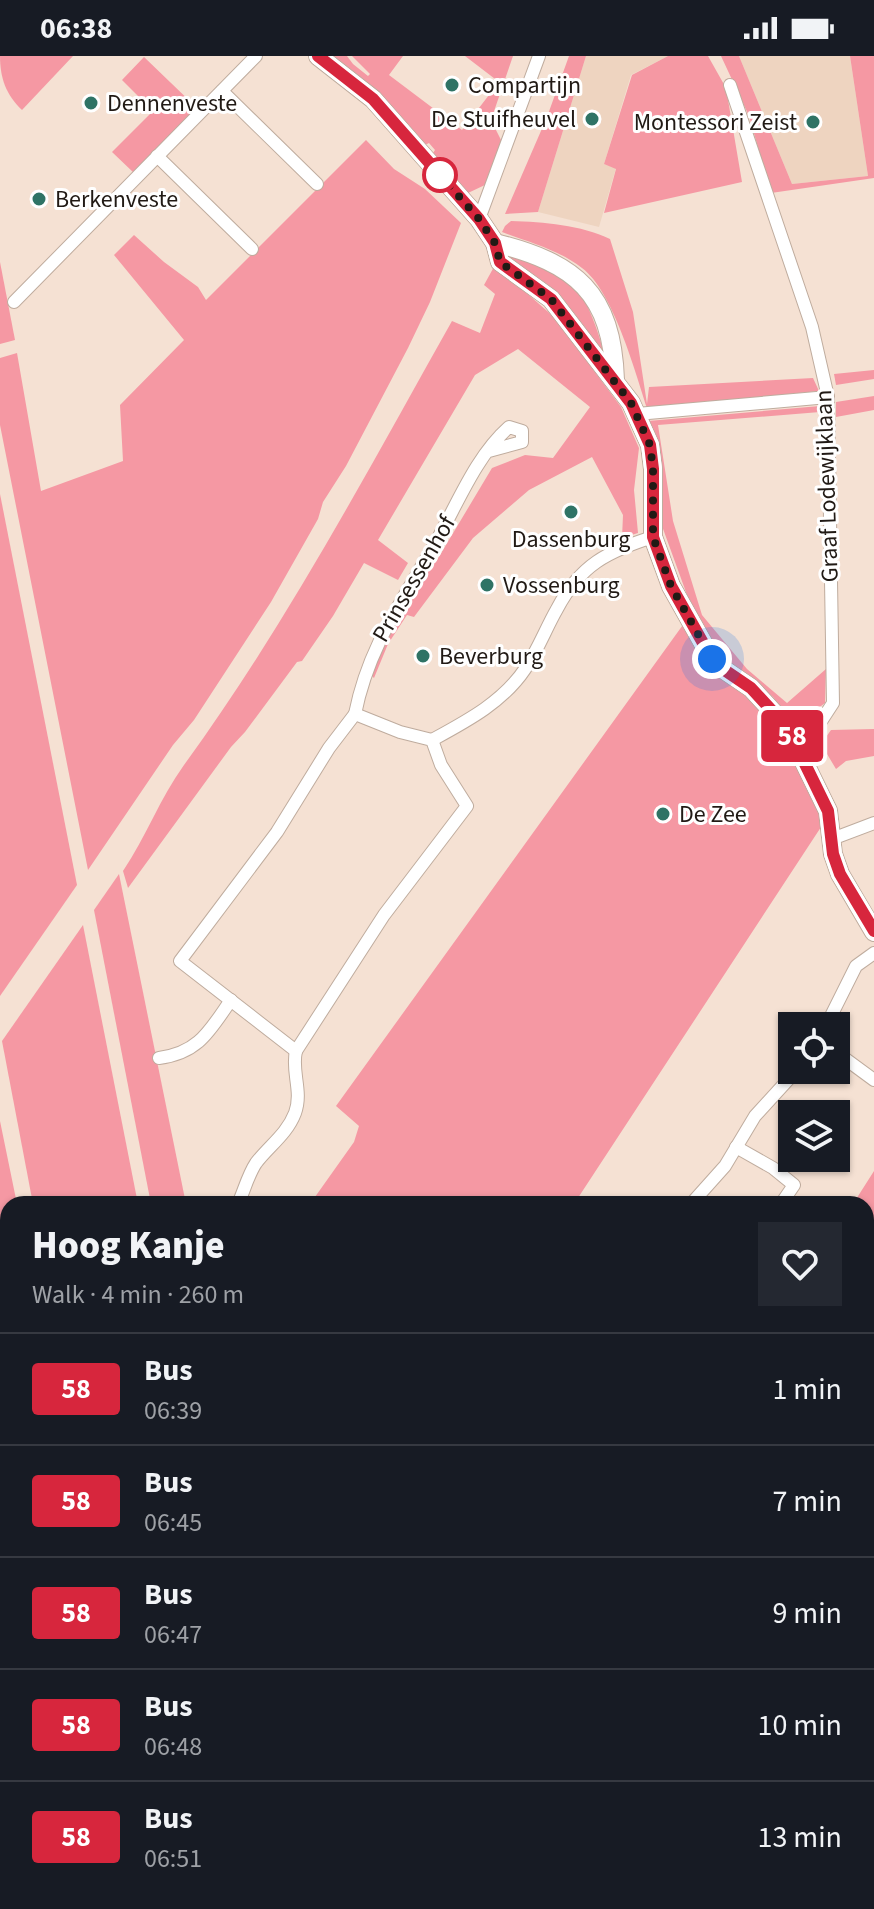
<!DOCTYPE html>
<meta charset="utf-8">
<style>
:root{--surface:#171b24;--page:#242831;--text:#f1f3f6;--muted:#9ea1a6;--line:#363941}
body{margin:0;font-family:"Source Sans 3",sans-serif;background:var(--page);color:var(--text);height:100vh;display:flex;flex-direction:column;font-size:30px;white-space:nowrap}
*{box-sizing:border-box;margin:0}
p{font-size:26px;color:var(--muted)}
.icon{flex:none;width:44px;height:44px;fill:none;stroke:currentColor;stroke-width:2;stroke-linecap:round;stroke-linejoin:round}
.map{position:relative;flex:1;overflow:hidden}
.drawer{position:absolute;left:0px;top:1140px;width:874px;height:714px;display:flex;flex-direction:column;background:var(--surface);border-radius:24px 24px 0 0;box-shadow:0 2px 6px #0004}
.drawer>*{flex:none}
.badge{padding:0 16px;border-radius:6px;font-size:28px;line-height:52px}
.controls{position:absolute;left:778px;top:956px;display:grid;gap:16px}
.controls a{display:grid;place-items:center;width:72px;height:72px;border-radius:0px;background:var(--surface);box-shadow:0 2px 6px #0004;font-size:40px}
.you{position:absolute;width:40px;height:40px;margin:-20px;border:6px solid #fff;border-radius:50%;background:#1a73e8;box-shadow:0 0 0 12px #1a73e833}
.map>.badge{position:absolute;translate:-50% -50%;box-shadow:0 0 0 4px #fff}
.round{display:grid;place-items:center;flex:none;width:84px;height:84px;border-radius:0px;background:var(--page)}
.headline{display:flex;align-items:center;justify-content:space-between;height:136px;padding:0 32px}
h1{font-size:38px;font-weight:800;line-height:60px}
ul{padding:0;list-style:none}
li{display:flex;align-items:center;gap:24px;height:112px;padding:0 32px;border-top:2px solid var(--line)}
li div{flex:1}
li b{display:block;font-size:30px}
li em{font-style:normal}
li .badge{min-width:88px;font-weight:700;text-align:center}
.status{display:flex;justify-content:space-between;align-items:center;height:56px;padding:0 40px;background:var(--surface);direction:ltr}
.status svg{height:22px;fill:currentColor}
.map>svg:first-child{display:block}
.built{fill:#eed4c0}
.green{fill:#f598a3}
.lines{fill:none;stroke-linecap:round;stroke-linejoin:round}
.street-casing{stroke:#bfac9e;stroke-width:14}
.secondary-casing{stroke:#bfac9e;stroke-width:20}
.street{stroke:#fff;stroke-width:12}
.secondary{stroke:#fff;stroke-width:18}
.line-casing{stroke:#fff;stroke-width:18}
.line{stroke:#d7263d;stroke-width:12}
.walk{stroke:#211a15;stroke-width:8;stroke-dasharray:0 14.4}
.poi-dot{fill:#2f7365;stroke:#fff;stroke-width:3}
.stop-dot{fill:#fff;stroke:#d7263d;stroke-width:4}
.labels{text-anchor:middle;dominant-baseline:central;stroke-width:6;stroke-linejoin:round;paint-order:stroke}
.poi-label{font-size:24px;fill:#211a15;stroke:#fff;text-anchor:start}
.street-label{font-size:24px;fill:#211a15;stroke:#fff}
</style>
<div class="status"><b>06:38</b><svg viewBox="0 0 49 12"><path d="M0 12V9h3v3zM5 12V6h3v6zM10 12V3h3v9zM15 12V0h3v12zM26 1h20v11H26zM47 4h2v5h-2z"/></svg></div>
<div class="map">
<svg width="874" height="1853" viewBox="0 0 874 1853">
<rect width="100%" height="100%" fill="#f5e1d3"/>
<g class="built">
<polygon points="586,0 668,0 631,19 604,108 616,112 599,171 538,156"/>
<polygon points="739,0 850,0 868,120 792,128"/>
</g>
<g class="green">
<path d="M0,0H73L22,54C6,39 0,22 0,0Z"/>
<polygon points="331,0 347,0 353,8 368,20 370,18 352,0 403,0 389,19 462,74 499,26 465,0 513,0 491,64 503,88 487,128 468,137 458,129 433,97 435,94 429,87 423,90 365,25"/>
<polygon points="569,0 586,0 538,156 505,158 547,61"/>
<polygon points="668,0 708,0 726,32 742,126 604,157 616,113 604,108 632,19"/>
<polygon points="721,0 739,0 792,128 868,120 850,0 874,0 874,122 771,137 749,60"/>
<polygon points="144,1 197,52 134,117 112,96 153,55 122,24"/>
<polygon points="366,84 394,113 425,133 461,167 430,246 408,292 346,410 323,446 318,463 271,546 194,664 173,689 88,814 0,369 0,302 17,297 41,435 123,405 120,349 184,284 114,199 134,179 164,206 198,231 206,244"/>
<path d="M511,165C544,166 581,169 610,183L633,256L647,348L649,331L813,322L819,335L647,352C635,315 613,235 582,212C559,194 529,186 502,176L505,170Z"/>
<path d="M507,196C524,201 561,217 574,229C587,242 600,280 604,298L505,201Z"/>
<polygon points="0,206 15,284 0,288"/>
<path d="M495,209L555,262L621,351L639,392L634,434L638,477L622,482L623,459L592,401L529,434L473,482L414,561L407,559L388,588L374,622L369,617L388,578L420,521L437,504L492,412L525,399L553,402L590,351L518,293L475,319L378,484L408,507L398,524L364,507L333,560L302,605L297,606L245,676L231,691L128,832L123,815C146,781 160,742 184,709C286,569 367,416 452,265L480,277L495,238L484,229Z"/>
<polygon points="874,314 874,323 836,329 834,318"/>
<polygon points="874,340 874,354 836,361 836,346"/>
<polygon points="820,350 820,356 658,369 673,465 702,559 747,613 787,647 826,613 825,647 795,670 773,641 723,602 695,561 662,470 648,365"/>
<polygon points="0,438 77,829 0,940"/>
<polygon points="685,566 710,614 751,640 787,689 811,738 823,768 574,1148 310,1148 354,1086 359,1070 336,1050"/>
<polygon points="874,673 874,700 846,705 836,713 821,688 831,674"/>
<polygon points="119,818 186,1148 151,1148 94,854"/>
<polygon points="83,869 138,1148 33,1148 2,985"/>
<polygon points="0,1065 17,1148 8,1148 8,1263 0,1265"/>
<polygon points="874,1115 874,1548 866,1545 866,1148 853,1148"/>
<polygon points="8,1277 8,1623 0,1616 0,1279"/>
<polygon points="866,1551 874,1554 874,1853 810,1853 789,1846 866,1846"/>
<polygon points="0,1621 8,1629 8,1846 373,1846 357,1849 351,1853 0,1853"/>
<polygon points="394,1846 630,1846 614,1853 413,1853"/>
<polygon points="661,1846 754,1846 774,1853 644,1853"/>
</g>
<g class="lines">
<g class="street-casing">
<g id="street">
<polyline points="730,29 812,271 828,341 833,647 818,670 794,685"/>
<polyline points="222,35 317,128"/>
<polyline points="157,100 252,193"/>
<polyline points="479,163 539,0"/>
<polyline points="14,246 256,0"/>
<polyline points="637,358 828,341"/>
<polygon points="355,658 400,676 432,684 441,709 467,750 384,859 296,995 180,905 277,776 329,692"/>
<path d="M355,658C368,592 401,547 433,491C456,452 474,402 509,371L522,375V386L489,395"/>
<path d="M432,684C467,665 503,646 525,613C538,594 546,572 557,553C580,509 608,495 653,481"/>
<polyline points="832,783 874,767"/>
<polyline points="826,970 856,910 874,897"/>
<polyline points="836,996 874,1024"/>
<path d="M159,1002C199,997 210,974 231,944"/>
<polyline points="736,1091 773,1112 794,1129 781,1148"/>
<path d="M238,1148C244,1135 248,1119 256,1107C269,1090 287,1078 295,1057C303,1035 291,1016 296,995"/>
<polyline points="691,1148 725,1110 755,1060 797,1014"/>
</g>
</g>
<g class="secondary-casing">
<g id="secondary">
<polyline points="318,0 373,43 479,163 495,187 500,206 551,243 631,347 650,389 653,413 653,481 671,530 712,603 723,613 751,632 787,671 828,755 833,798 840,818 874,876"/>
<path d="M495,187C576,207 612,237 615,324"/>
</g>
</g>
<use href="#street" class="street"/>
<use href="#secondary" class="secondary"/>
</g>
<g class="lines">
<g class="line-casing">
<polyline id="line" points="318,0 373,43 479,163 495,187 500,206 551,243 631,347 650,389 653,413 653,481 671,530 712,603 723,613 751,632 787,671 828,755 833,798 840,818 874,875"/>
</g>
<use href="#line" class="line"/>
<polyline class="walk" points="440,119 479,163 495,187 500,206 551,243 631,347 650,389 653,413 653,481 671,530 712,603"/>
</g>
<g class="poi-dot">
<circle cx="452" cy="29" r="8"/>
<circle cx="91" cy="47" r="8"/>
<circle cx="592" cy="63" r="8"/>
<circle cx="813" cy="66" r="8"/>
<circle cx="39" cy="143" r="8"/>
<circle cx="571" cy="456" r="8"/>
<circle cx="487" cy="529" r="8"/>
<circle cx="423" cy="600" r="8"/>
<circle cx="663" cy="758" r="8"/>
</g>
<circle class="stop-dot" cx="440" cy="119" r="16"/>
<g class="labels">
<g class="poi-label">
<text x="468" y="29">Compartijn</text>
<text x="107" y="47">Dennenveste</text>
<text x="576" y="63" text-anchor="end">De Stuifheuvel</text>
<text x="797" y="66" text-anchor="end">Montessori Zeist</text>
<text x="55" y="143">Berkenveste</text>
<text x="571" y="483" text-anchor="middle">Dassenburg</text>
<text x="503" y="529">Vossenburg</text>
<text x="439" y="600">Beverburg</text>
<text x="679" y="758">De Zee</text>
</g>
<g class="street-label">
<text transform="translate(827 430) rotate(-92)">Graaf Lodewijklaan</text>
<text transform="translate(414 523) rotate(-60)">Prinsessenhof</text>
</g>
</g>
</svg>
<div class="controls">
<a><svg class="icon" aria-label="locate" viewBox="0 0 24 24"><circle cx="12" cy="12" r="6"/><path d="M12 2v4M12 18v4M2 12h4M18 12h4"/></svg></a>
<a><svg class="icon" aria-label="layers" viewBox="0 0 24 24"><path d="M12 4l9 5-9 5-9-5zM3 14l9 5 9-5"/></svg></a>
</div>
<div class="you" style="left:712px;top:603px"></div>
<b class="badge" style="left:792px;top:680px;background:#d7263d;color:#fff">58</b>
<section class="drawer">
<div class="headline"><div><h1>Hoog Kanje</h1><p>Walk · 4 min · 260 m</p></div><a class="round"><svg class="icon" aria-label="heart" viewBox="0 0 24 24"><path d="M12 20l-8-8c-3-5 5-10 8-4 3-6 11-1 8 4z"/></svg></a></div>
<ul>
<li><span class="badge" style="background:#d7263d;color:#fff">58</span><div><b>Bus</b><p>06:39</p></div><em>1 min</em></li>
<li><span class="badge" style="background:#d7263d;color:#fff">58</span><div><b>Bus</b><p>06:45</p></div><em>7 min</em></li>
<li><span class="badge" style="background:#d7263d;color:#fff">58</span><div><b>Bus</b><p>06:47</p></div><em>9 min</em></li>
<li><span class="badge" style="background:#d7263d;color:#fff">58</span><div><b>Bus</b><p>06:48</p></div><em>10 min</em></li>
<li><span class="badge" style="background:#d7263d;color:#fff">58</span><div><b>Bus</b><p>06:51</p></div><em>13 min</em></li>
</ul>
</section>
</div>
